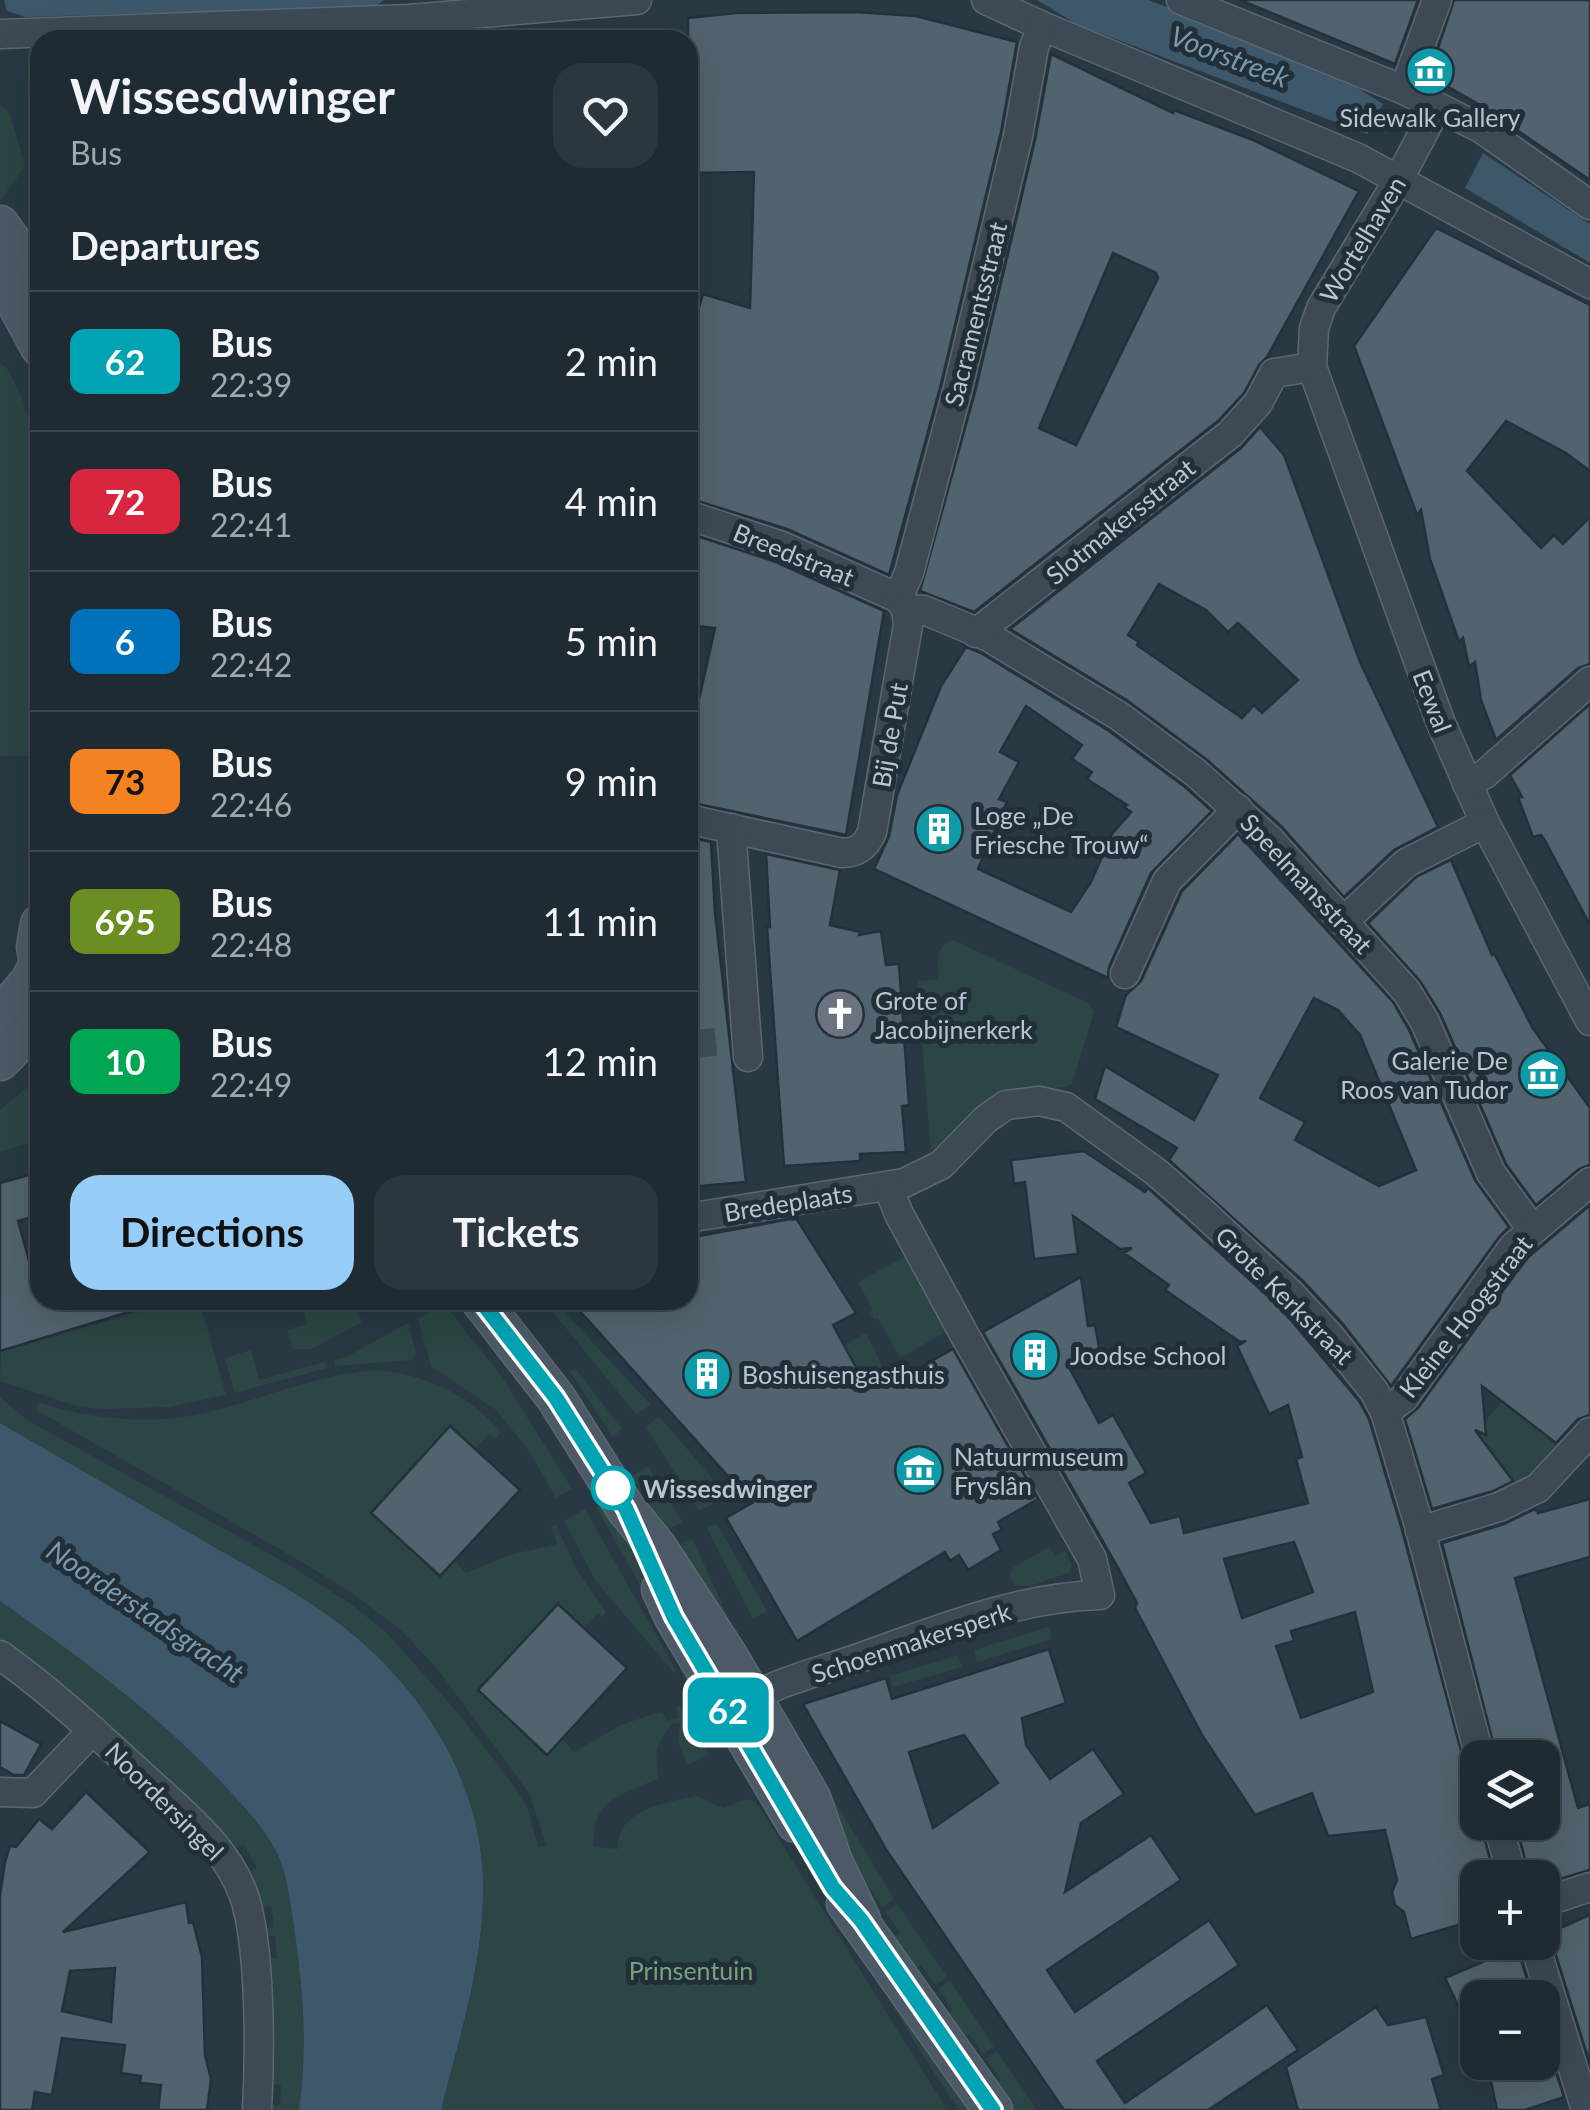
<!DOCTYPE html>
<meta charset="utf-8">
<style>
:root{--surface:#1e2b32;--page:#2b373e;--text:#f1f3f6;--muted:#a1a7ac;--line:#3c474d;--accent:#96ccf6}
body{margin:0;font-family:Lato,sans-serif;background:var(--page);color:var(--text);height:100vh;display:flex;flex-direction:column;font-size:38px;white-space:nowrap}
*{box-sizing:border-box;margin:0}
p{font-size:32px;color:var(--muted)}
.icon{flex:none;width:55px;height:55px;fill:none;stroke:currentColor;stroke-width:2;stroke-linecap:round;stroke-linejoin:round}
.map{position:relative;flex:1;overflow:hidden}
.panel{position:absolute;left:30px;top:30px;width:668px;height:1280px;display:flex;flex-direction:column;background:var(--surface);border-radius:30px;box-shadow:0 10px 40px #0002,0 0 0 2px var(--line)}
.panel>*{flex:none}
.badge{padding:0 20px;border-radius:15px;font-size:35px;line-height:65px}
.tools{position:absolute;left:1460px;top:1740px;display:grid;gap:20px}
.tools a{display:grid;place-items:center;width:100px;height:100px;border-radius:20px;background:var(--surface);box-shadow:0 10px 40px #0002,0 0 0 2px var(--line);font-size:50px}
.map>.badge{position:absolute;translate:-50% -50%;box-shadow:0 0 0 5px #fff}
h2{padding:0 40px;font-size:38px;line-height:90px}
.round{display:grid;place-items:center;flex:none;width:105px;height:105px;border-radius:30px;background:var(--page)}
.headline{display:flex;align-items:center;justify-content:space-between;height:170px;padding:0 40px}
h1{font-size:48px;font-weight:700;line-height:75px}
.primary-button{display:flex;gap:20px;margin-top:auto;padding:20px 40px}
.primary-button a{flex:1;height:115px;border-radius:30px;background:var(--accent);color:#111;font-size:40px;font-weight:700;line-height:115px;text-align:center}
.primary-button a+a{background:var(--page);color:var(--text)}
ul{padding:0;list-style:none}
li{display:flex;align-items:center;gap:30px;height:140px;padding:0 40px;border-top:2px solid var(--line)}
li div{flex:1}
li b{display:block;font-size:38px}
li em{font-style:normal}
li .badge{min-width:110px;font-weight:700;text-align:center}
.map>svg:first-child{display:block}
.green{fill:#2b4644}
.water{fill:#3d586a}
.building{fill:#51636e;stroke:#23313b;stroke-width:2.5;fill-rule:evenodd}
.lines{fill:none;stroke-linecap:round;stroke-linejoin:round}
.street-tunnel{stroke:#3e4e58;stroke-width:28;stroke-dasharray:28 14;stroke-linecap:butt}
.street-casing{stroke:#5b6870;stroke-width:31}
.secondary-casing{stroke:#5b6870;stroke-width:41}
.street{stroke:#3d4a53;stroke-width:28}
.secondary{stroke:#4b5a66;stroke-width:38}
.line-casing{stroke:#fff;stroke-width:22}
.line{stroke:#00a3b4;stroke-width:15}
.stop-dot{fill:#fff;stroke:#00a3b4;stroke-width:5}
.labels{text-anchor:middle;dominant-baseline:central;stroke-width:10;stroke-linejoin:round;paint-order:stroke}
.poi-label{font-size:25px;fill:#bac5cd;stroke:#212f39;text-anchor:start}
.street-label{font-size:25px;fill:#bac5cd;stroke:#212f39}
.stop-label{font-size:25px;font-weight:bold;fill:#bac5cd;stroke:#212f39;text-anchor:start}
.park-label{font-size:25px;fill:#79a27b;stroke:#212f39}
.water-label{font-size:28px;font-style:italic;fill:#7b9aae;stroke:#212f39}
</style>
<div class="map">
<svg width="1590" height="2110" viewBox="0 0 1590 2110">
<rect width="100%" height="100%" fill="#283943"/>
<g class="green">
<polygon points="0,105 10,113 25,166 0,201"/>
<polygon points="0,363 7,368 22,398 40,462 40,756 0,756"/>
<path d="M953,940L1088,1003L1094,1012L1072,1084C1057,1093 1022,1081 996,1093C969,1107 955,1136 931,1151L917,981L939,979C938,961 934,947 953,940Z"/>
<polygon points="40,1077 40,1139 0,1152 0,1110"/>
<polygon points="906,1256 947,1331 900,1358 878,1318 874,1319 870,1312 873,1310 858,1282"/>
<polygon points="169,1300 199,1300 226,1395 169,1407 103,1409 79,1407 0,1381 1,1352 169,1303"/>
<polygon points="301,1300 350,1300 362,1322 311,1349 293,1349 287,1330 308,1324"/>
<polygon points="543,1300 553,1300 651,1405 636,1414"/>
<polygon points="444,1304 500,1374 572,1489 556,1498 528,1449 496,1410 431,1366 418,1319"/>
<polygon points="408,1323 416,1353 413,1360 335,1366 335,1360 346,1357"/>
<polygon points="866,1333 883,1367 862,1379 844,1345"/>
<polygon points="251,1350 259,1380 325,1362 327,1368 235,1393 225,1358"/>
<polygon points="575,1368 622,1429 613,1437 570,1372"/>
<path d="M377,1370C427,1375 468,1394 501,1432L495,1439L489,1434L475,1448L450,1427L371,1513L440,1576L455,1561L466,1573L510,1555L557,1544L551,1527L556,1525L577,1570L606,1612L602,1617L598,1613L584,1628L558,1604L479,1691L547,1754L562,1739L574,1752L621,1725L659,1712L663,1713L666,1721L678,1718L676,1707L680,1704L708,1751V1754L688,1765L678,1742L680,1724L673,1723C653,1749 656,1746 658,1778C620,1797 591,1798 594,1847L618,1849C616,1810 667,1802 696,1796L723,1808L747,1799L756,1802L947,2110H441C459,2040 483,1968 483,1895C484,1784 421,1684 333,1619C291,1588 242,1564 197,1537C131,1499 66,1461 0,1423V1397L27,1420L286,1563L351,1604L386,1632L459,1714L514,1786L528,1809L538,1846L547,1847L529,1793L439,1671L402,1631L349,1591L300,1561L36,1410L39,1402C81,1418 145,1424 190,1416C253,1404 313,1374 377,1370Z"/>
<polygon points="1508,1394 1518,1395 1570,1436 1518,1487 1476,1432"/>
<polygon points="659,1416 727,1496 699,1511 646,1427"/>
<polygon points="648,1466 682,1522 665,1532 632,1476"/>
<polygon points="601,1504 607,1505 651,1583 644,1592 596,1507"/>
<polygon points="585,1509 677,1672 674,1673 595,1580 564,1521"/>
<polygon points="717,1524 767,1611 753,1619 707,1528"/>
<polygon points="692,1538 739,1641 678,1546"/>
<polygon points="1049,1547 1055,1556 1065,1551 1072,1565 1069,1573 1030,1586 1015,1586 1009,1576 1014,1567"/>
<path d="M0,1601C79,1657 159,1715 225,1786C244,1806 264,1827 277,1853C288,1876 290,1902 294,1927C303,1989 308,2048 299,2110H268V2106L280,2105L281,2085L269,2084L265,1960L277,1958L275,1936H262L261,1929L274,1927L271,1906L259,1908L246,1874L257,1868L243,1844L233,1851L0,1642Z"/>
<polygon points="1048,1627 1052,1639 977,1662 974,1650"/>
<polygon points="958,1655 962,1667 893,1687 890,1676"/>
<polygon points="814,1767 894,1899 882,1907 870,1888 860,1894"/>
<polygon points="759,1779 871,1961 976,2110 959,2110 929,2065 755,1782"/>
<polygon points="897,1904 947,1977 935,1985 921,1965 912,1971 891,1940 900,1933 886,1912"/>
<polygon points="950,1981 994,2046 983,2054 969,2034 959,2040 943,2017 953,2010 938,1989"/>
<polygon points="997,2051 1037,2110 1011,2110 993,2086 1001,2080 986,2059"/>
</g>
<g class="water">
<polygon points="4,0 384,0 376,6 26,17 7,11"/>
<polygon points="1037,0 1148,0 1326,68 1383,104 1367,134 1078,25"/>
<polygon points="1483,153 1590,224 1590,263 1465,188"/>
<path d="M0,1423C66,1461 131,1499 197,1537C242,1564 291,1588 333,1619C420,1683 486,1784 483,1895C482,1968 459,2039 441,2110H299C308,2048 303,1989 294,1927C290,1902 288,1876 277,1853C264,1827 244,1807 225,1786C159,1715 79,1657 0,1601Z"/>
</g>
<g class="building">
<polygon points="1240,0 1418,0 1395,64"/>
<polygon points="1454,0 1590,0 1590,180 1480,105 1431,77 1436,63 1433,63"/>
<polygon points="855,12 916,16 1017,42 1001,132 941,384 889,575 787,529 688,498 688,345 703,294 750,308 754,172 688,173 688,18 736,13"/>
<path d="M1051,54L1173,113L1174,110L1253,140L1359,191L1267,357L1259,365L1244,393L1218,421L974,612L920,591L975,392L1035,140ZM1113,253L1156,273L1158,278L1076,445L1039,428Z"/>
<polygon points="1436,228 1590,305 1590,471 1566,453 1506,421 1467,471 1541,548 1554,535 1563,544 1590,517 1590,664 1578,668 1496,740 1481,700 1475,662 1469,667 1463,638 1459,642 1430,559 1421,510 1417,515 1354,346"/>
<path d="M1260,427L1284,455L1360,662L1438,827L1394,850L1344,897L1281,826L1206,759L1128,701L1010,629L1241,448ZM1159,584L1206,610L1228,632L1238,623L1298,680L1262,713L1254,705L1242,718L1203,691L1137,645L1139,642L1128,635Z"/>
<polygon points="688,533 776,562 884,611 846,835 688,802 688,720 694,721 715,628 688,625"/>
<path d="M966,647L981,653L1109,731L1185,787L1212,811L1151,873L1109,967L1108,978L874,869L889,836L897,795L941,686ZM1026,706L1082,745L1072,759L1092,772L1087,779L1127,805L1124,807L1131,812L1112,834L1091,882L1071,912L978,869L1007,802L999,799L1019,762L1000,752Z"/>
<polygon points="1590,704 1590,925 1544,839 1541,835 1533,837 1518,797 1522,797 1510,775"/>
<path d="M1238,834L1393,1002L1409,1030L1475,1180L1509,1227L1499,1237L1391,1386L1343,1324L1304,1282L1169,1160L1177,1148L1095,1099L1105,1066L1194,1120L1218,1075L1116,1027L1126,995L1141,981L1182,891ZM1314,998L1338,1010L1360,1035L1416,1170L1379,1186L1295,1140L1305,1122L1260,1098Z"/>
<polygon points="688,837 711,842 715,913 746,1182 688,1187"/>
<polygon points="766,854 840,870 830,925 860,932 859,935 881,931 886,965 899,964 909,1105 902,1106 906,1152 860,1154 860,1161 784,1166 767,927 770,927"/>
<polygon points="1451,860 1492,955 1494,953 1532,1027 1590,1108 1590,1165 1579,1169 1536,1205 1506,1164 1440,1013 1420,981 1368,923 1416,877"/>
<path d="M1084,1151L1145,1192L1148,1188L1279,1306L1359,1401L1369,1419L1402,1530L1495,1878H1478V1919L1411,1939L1404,1912L1395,1905L1392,1892L1397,1880L1385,1830L1328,1836L1312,1793L1255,1815L1202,1735L1135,1608L1137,1603L1117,1566L983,1332L1081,1277L1088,1326L1095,1325L1102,1364L1070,1369L1099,1423L1113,1415L1146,1473L1129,1483L1151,1523L1180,1516L1184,1533L1308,1503L1296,1459L1302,1457L1288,1405L1269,1414L1237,1346L1246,1341L1240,1342L1165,1290L1169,1285L1124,1253L1132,1248L1120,1249L1073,1216L1078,1254L1034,1259L1025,1182L1014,1184L1011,1160ZM1294,1542L1313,1592L1242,1618L1224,1559ZM1355,1612L1373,1692L1301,1718L1276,1646L1294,1641L1291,1631Z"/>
<polygon points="40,1172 40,1215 18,1221 40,1300 147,1300 148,1306 0,1351 0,1183"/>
<polygon points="1590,1205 1590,1415 1578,1419 1556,1443 1482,1386 1486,1435 1475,1430 1513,1481 1493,1491 1432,1509 1405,1419 1418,1408 1526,1259"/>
<polygon points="796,1218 856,1313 833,1325 863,1380 885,1369 892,1383 953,1349 1038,1499 998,1522 1002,1530 993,1534 1001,1550 983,1561 968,1570 959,1555 950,1561 945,1552 797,1641 726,1518 752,1503 570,1300 688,1300 688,1238"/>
<polygon points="450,1426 520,1490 440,1576 371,1513"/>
<polygon points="1590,1499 1590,1557 1515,1578 1578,1808 1590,1804 1590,1870 1542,1884 1542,1878 1530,1878 1515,1822 1542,1822 1542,1758 1497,1758 1442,1543 1504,1524 1535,1509 1538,1513"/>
<polygon points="558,1604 627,1668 547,1755 478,1690"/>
<path d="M1049,1649L1066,1703L1022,1718L1026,1745L1050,1779L1093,1749L1124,1794L1081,1823L1065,1892L1151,1835L1181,1880L1047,1970L1075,2012L1209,1920L1239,1965L1097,2061L1125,2103L1267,2005L1298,2050L1208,2110H1064L887,1851L803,1704L886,1678L892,1699ZM964,1735L998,1783L933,1828L909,1752Z"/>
<polygon points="0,1721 41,1744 24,1775 14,1775 0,1767"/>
<path d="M86,1792L150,1852L63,1932L186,1902L189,1923L193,1922L202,1957L205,2055L211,2079L207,2110H158L161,2085L140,2083L141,2076L121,2073L125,2045L62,2038L52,2095L35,2092L32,2110H0V1895L5,1862L10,1846L16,1847L39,1819L52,1829ZM115,1968L111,2022L62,2011L70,1971Z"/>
<polygon points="1590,1915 1590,2064 1549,1933"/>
<polygon points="1517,1947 1533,1998 1478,1998 1478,2047 1445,1978"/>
<polygon points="1376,2007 1388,2025 1426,2017 1444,2075 1432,2079 1441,2110 1298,2110 1286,2067"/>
<polygon points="1542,2029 1564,2097 1525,2110 1497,2110 1487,2062 1542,2062"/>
</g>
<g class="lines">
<polyline class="street-tunnel" points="688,1045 728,1040"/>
<g class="street-casing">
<g id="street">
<polyline points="986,0 1042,26 1358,158 1590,284"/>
<polyline points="1181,0 1404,90 1482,129 1590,205"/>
<polyline points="0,34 409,19 637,0"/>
<polyline points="1404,90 1437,0"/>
<polyline points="1437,107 1399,179 1321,308 1314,328 1312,367 1440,721 1485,823 1590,1021"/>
<path d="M688,515L782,546L898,598L906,609L908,625L872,832C866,846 858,853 842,853L688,819"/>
<polyline points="898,598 909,573 958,388 1018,136 1034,47 1042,26"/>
<polyline points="906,609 924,610 989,637 1119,716 1196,773 1269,839 1407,992 1425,1022 1491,1173 1532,1229"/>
<polyline points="976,633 1230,434 1258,403 1274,373 1312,367"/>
<polyline points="1467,784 1485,774 1590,681"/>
<polyline points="731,828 748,1057"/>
<polyline points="1345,920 1406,863 1485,823"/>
<polyline points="1125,974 1167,881 1238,809"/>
<polyline points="688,1218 904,1183 941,1165 986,1119 1006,1105 1039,1101 1066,1107 1156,1172 1200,1210 1291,1294 1329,1335 1374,1391 1385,1412 1419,1525 1480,1758"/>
<polyline points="1385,1412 1404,1398 1513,1247 1590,1182"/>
<polyline points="1420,1531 1499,1507 1538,1488 1590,1432"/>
<path d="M0,1655C52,1692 99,1736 146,1779C183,1813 227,1847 244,1896C261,1946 260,2055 257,2110"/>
<path d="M738,1706C772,1683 815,1673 853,1660C933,1632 1015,1597 1100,1595L1092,1559L964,1334L899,1214L888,1187"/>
<polyline points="0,1792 33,1793 93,1730"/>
<polyline points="1497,1822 1513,1878"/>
<polyline points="1542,1903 1590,1887"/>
<polyline points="1534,1942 1586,2110"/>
</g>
</g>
<g class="secondary-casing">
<g id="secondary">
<polyline points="0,225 30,268 40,295"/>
<polyline points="0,273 40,347"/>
<polyline points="40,924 36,947 40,967"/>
<polyline points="0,1017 30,981 39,964"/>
<polyline points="0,1061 40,1021"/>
<polyline points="480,1300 556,1398 626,1509 657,1547 728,1656 811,1798 833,1862 861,1920"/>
<polyline points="661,1589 674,1617 796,1823"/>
<polyline points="846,1903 993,2110"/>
</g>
</g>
<use href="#street" class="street"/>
<use href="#secondary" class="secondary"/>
</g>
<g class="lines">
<g class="line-casing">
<polyline id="line" points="480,1300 556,1398 626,1509 674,1617 833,1888 861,1920 993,2110"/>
</g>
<use href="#line" class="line"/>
</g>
<defs>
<g id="museum-disc" transform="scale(2.5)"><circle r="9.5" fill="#0f9aa8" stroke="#212f39"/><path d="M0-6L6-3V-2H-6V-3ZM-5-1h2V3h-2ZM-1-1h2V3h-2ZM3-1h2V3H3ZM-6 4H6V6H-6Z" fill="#fff"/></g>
<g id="building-disc" transform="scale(2.5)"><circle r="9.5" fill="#0f9aa8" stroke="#212f39"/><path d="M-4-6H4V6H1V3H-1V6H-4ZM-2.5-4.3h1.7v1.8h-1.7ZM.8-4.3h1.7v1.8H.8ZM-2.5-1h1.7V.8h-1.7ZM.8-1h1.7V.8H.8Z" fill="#fff"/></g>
<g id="church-disc" transform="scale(2.5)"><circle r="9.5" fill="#6b7280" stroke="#212f39"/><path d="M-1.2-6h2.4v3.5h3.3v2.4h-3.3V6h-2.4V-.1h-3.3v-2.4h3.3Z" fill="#fff"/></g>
</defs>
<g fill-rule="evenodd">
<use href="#museum-disc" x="1430" y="71"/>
<use href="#building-disc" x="939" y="829"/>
<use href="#church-disc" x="840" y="1014"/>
<use href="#museum-disc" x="1543" y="1074"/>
<use href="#building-disc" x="1035" y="1355"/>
<use href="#building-disc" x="707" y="1374"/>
<use href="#museum-disc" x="919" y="1470"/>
</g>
<circle class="stop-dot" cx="613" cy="1488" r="20"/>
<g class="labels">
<g class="poi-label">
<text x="1430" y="117" text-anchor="middle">Sidewalk Gallery</text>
<text x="974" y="815">Loge „De<tspan x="974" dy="29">Friesche Trouw“</tspan></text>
<text x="875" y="1000">Grote of<tspan x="875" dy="29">Jacobijnerkerk</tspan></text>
<text x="1508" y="1060" text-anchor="end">Galerie De<tspan x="1508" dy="29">Roos van Tudor</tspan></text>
<text x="1070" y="1355">Joodse School</text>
<text x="742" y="1374">Boshuisengasthuis</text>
<text x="954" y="1456">Natuurmuseum<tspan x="954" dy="29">Fryslân</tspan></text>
</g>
<g class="street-label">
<text transform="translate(1362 239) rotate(-59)">Wortelhaven</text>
<text transform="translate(975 314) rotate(-76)">Sacramentsstraat</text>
<text transform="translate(1120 521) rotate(-39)">Slotmakersstraat</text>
<text transform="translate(794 554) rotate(22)">Breedstraat</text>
<text transform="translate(1433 701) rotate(69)">Eewal</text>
<text transform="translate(889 735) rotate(-80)">Bij de Put</text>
<text transform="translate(1307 883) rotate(47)">Speelmansstraat</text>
<text transform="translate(788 1202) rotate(-9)">Bredeplaats</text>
<text transform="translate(1285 1295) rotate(45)">Grote Kerkstraat</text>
<text transform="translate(1465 1316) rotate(-52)">Kleine Hoogstraat</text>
<text transform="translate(911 1642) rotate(-18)">Schoenmakersperk</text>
<text transform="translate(165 1801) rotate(45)">Noordersingel</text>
</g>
<g class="stop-label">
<text x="643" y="1488">Wissesdwinger</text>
</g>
<g class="park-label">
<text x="691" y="1970">Prinsentuin</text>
</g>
<g class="water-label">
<text transform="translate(1230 56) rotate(21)">Voorstreek</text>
<text transform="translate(146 1611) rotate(34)">Noorderstadsgracht</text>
</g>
</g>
</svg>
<div class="tools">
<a><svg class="icon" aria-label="layers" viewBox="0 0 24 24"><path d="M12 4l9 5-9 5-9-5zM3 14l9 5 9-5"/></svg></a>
<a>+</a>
<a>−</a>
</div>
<b class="badge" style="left:728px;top:1710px;background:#00a3b4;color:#fff">62</b>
<section class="panel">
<div class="headline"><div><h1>Wissesdwinger</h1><p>Bus</p></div><a class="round"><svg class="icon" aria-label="heart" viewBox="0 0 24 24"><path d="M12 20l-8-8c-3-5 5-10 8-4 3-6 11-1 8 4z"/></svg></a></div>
<h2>Departures</h2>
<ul>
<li><span class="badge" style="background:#00a3b4;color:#fff">62</span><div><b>Bus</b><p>22:39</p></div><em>2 min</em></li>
<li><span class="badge" style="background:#d7263d;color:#fff">72</span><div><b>Bus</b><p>22:41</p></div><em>4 min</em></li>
<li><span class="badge" style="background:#0072bc;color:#fff">6</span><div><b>Bus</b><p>22:42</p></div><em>5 min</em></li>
<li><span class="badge" style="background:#f58220;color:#111">73</span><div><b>Bus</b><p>22:46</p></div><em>9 min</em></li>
<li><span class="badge" style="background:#6b8e23;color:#fff">695</span><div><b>Bus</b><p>22:48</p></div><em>11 min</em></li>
<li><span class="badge" style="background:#00a651;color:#fff">10</span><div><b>Bus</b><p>22:49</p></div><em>12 min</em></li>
</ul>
<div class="primary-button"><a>Directions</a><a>Tickets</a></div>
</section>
</div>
